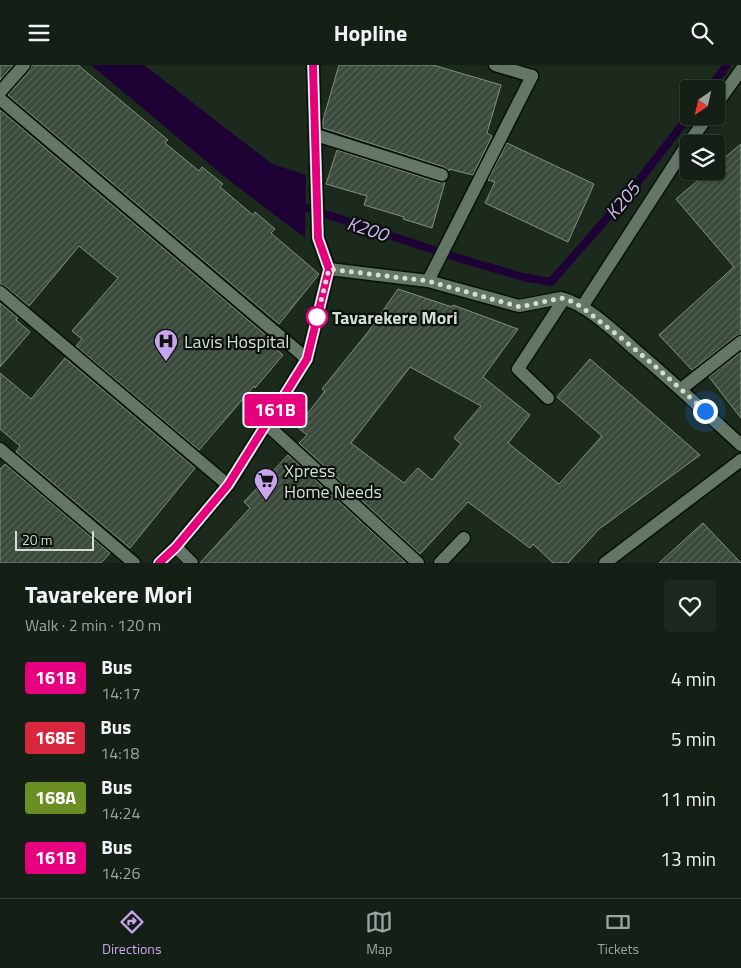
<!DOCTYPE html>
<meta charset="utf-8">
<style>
:root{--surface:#142016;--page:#1d281f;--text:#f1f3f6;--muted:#9da3a1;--line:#333e35;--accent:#c8a5ee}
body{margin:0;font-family:"Titillium Web",sans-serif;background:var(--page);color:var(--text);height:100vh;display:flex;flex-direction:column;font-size:19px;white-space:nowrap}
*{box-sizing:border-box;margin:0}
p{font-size:16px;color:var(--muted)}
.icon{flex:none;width:28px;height:28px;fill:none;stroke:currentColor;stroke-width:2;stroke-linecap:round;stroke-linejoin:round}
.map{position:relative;height:498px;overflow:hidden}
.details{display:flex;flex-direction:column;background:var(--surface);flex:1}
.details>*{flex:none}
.badge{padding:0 10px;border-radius:4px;font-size:18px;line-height:32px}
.needle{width:32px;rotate:214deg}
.fabs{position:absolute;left:680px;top:15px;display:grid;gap:10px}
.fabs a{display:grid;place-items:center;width:45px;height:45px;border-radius:5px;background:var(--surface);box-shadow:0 1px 4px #0004,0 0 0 1px var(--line);font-size:25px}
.scale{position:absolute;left:15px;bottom:12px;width:79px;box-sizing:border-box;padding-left:5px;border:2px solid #d3ddd5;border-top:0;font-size:14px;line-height:18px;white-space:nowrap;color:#d3ddd5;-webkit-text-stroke:4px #0a110b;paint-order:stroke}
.you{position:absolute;width:25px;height:25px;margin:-12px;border:4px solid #fff;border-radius:50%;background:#1a73e8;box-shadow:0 0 0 8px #1a73e833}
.map>.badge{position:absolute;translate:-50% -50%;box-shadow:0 0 0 2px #fff}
.round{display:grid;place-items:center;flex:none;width:52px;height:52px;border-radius:5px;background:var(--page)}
.headline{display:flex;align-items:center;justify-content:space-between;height:85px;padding:0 25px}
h1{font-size:24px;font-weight:700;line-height:38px}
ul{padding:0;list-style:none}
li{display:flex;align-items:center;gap:15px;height:60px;padding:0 25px}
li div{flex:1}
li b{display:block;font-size:19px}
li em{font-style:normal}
li .badge{min-width:55px;font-weight:700;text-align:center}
header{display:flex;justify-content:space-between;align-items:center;height:65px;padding:0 25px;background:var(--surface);font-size:22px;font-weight:700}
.tab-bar{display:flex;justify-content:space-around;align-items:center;height:70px;border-top:1px solid var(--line);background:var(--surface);font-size:14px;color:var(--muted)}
.tab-bar a{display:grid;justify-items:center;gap:2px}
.tab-bar .on{color:var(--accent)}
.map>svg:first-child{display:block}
.water{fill:#1f0235}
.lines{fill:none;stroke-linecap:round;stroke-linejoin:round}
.stream{stroke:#1f0235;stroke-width:8}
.building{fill:url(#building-hatch);stroke:#7f9182;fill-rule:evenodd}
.lane-casing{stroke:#051207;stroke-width:15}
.street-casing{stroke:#051207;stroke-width:15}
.secondary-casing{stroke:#051207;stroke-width:15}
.lane{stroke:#647667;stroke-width:12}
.street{stroke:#647667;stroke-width:12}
.secondary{stroke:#708f75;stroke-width:12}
.line-casing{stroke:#fff;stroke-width:11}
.line{stroke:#e6007e;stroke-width:8}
.walk{stroke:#d3ddd5;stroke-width:5;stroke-dasharray:0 9}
.stop-dot{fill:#fff;stroke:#e6007e;stroke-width:2.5}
.labels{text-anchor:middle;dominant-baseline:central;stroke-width:4.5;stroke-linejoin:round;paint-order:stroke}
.stop-label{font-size:18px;font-weight:bold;fill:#d3ddd5;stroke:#0a110b;text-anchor:start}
.poi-label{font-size:18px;fill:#d3ddd5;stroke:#0a110b;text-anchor:start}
.water-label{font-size:19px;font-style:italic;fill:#d5b5f9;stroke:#0a110b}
</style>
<header><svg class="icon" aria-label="menu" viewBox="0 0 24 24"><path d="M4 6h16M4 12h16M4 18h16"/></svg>Hopline<svg class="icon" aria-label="search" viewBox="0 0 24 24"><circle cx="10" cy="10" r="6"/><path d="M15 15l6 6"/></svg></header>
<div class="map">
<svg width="741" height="498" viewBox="0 0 741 498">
<defs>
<pattern id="building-hatch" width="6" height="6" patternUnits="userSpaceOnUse" patternTransform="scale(1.25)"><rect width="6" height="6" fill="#3a4a3c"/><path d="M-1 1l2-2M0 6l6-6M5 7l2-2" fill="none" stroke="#566457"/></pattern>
</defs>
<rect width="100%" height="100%" fill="#1b2a1d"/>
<polygon class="water" points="91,0 144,0 272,99 306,110 305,173 225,112"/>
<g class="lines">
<g class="stream">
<polyline points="709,24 727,0"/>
<polyline points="298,140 458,193 523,212 551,217 634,122 689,51"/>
</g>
</g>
<g class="building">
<polygon points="0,0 13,0 0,15"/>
<polygon points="32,0 78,0 168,75 165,78 199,106 202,102 223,119 220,122 253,150 255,147 275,164 271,168 319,209 279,259 8,30 30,5"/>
<polygon points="339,0 433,0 501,20 487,68 492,71 473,110 449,104 449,106 444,102 323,63 323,55"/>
<polygon points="0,45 268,272 265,275 283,290 255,323 254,321 199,385 76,281 82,274 72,266 118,213 79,181 29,241 5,221 0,219"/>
<polygon points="507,78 594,119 568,177 485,138 495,117 488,115"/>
<polygon points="741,79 741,269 736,271 692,305 659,270 734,202 676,134 709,106 716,106 716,100"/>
<polygon points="337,85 440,118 445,117 432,163 403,154 404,152 364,140 367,131 326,119"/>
<path d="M398,224L452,242L453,240L518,264L483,312L530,350L508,378L559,419L602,371L557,332L590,294L700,390L599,464L568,498H553L533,479L530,483L468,437L420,489L299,378L307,370L297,362L325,326L322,324L368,267ZM410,302L481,341L454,373L461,379L432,415L418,403L404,418L351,378Z"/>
<polygon points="0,238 18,253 16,255 30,267 0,302"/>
<polygon points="741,287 741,353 709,312"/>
<polygon points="65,293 195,403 130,483 16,387 20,381 0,364 0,308 31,334"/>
<polygon points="288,390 406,498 200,498 250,443 244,437"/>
<polygon points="5,399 110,488 101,498 0,498 0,404"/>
<polygon points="703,458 741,498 659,498"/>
</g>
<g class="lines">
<g class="lane-casing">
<g id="lane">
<polyline points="428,216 532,11"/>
<polyline points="266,359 418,498"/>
<polyline points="176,482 192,498"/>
<polyline points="440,498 464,473"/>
</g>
</g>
<g class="street-casing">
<g id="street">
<polyline points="495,0 532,11"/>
<polyline points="0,27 24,0"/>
<polyline points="0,34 307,294"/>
<polyline points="716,40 741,5"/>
<polyline points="316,70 442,110"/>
<path d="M329,204L428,216L519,241L561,233C586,239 614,266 633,283C670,314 705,347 741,380"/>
<polyline points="0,227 228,420"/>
<polyline points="582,242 683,86 708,51"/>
<polyline points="681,324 741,277"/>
<polyline points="548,333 518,304 564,234"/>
<polyline points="0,384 134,498"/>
<polyline points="605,498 741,395"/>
</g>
</g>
<g class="secondary-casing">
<polyline id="secondary" points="159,498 176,482 228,420 307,294 329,204 318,173 313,0"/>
</g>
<use href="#lane" class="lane"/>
<use href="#street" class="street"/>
<use href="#secondary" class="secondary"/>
</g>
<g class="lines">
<g class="line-casing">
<polyline id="line" points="159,498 176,482 228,420 307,294 329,204 318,173 313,0"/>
</g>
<use href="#line" class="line"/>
<path class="walk" d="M317,252L329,204L428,216L520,242L561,233C577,236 590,249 603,259C639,286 672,316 705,346"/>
</g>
<defs>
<g id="hospital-pin" transform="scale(1.25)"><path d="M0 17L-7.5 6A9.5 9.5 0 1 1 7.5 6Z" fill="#c8a5ee" stroke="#0a110b"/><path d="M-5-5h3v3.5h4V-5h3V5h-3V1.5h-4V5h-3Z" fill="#111"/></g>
<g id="supermarket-pin" transform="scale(1.25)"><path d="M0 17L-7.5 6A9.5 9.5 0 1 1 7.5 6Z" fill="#c8a5ee" stroke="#0a110b"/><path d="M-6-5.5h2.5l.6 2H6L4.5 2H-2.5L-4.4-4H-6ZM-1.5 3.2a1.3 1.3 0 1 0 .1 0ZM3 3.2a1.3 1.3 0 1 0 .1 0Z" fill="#111"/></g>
</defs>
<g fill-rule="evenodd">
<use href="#hospital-pin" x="166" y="276"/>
<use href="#supermarket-pin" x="266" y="415"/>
</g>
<circle class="stop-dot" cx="317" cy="252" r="10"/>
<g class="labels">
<g class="stop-label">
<text x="332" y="252">Tavarekere Mori</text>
</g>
<g class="poi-label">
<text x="184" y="276">Lavis Hospital</text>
<text x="284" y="405">Xpress<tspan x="284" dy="21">Home Needs</tspan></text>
</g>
<g class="water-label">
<text transform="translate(622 135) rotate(-50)">K205</text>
<text transform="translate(368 163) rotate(18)">K200</text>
</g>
</g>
</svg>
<div class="fabs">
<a><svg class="needle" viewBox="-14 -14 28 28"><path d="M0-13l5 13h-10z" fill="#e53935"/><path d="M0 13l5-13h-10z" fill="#9da3a1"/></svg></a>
<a><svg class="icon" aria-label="layers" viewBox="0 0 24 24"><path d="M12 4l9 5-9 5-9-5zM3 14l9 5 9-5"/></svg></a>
</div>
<div class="scale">20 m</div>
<div class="you" style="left:705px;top:346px"></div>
<b class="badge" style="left:275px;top:345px;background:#e6007e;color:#fff">161B</b>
</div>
<section class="details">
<div class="headline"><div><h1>Tavarekere Mori</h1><p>Walk · 2 min · 120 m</p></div><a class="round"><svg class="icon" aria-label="heart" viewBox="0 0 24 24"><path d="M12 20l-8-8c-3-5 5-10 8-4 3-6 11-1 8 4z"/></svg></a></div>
<ul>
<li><span class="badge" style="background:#e6007e;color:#fff">161B</span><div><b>Bus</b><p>14:17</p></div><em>4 min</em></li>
<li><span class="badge" style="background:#d7263d;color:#fff">168E</span><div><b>Bus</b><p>14:18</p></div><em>5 min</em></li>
<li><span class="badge" style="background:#6b8e23;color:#fff">168A</span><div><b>Bus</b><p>14:24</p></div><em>11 min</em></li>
<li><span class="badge" style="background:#e6007e;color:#fff">161B</span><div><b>Bus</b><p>14:26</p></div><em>13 min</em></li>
</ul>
</section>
<nav class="tab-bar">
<a class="on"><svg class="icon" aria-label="directions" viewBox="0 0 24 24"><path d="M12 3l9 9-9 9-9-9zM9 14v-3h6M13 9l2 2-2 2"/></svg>Directions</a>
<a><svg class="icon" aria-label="map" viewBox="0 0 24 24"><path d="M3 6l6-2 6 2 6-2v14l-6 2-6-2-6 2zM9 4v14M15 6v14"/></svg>Map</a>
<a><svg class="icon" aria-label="tickets" viewBox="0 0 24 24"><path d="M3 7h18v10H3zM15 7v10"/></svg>Tickets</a>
</nav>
